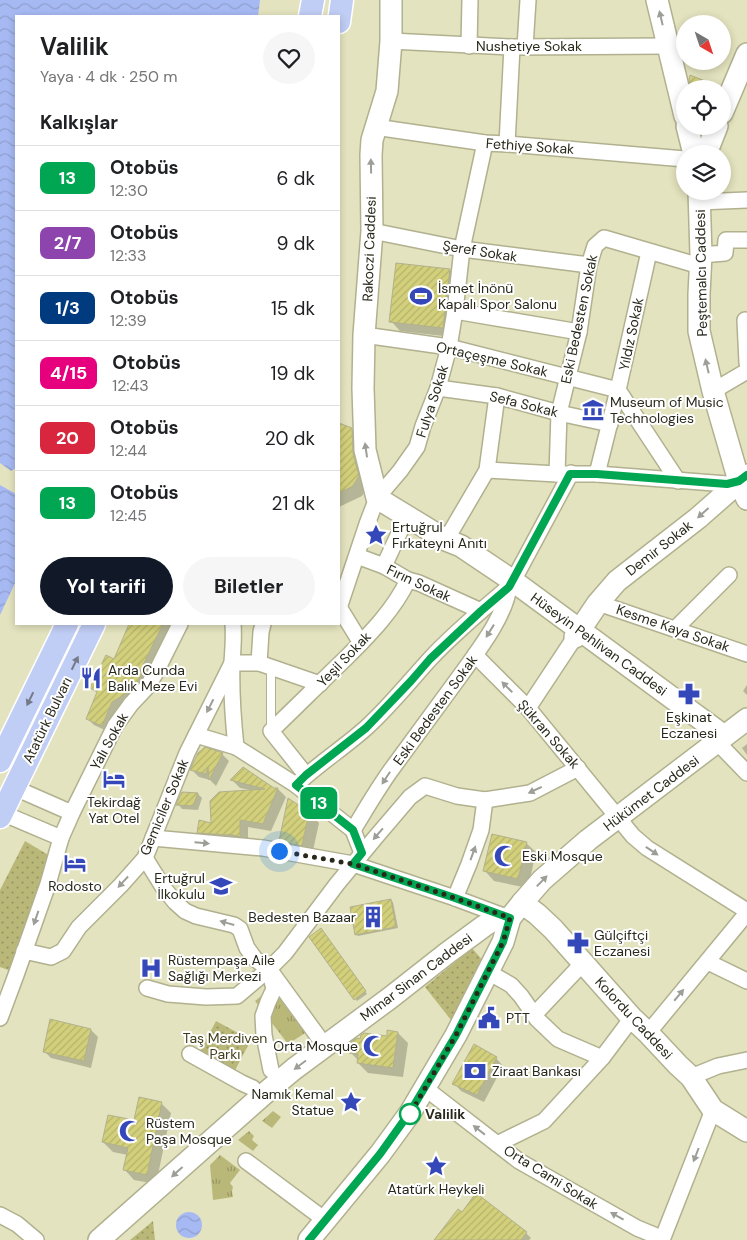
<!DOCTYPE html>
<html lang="tr">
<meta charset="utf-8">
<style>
:root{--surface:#fff;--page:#f6f6f6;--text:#202124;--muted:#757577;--line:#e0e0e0;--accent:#111827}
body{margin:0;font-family:"DM Sans",sans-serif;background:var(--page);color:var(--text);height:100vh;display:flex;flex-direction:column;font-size:19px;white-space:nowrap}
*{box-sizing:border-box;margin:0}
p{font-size:16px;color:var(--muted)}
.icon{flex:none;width:28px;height:28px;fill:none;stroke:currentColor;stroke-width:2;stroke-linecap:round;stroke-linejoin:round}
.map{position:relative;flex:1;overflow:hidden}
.sheet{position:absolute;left:15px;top:15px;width:325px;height:610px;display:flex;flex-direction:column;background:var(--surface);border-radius:0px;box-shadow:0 2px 8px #0003}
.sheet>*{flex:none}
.badge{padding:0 10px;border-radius:8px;font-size:18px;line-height:32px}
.needle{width:32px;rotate:141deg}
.controls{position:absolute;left:676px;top:15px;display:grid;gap:10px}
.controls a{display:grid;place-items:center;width:55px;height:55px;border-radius:50%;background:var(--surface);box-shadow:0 2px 8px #0003;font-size:25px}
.you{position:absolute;width:25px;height:25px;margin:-12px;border:4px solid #fff;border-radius:50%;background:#1a73e8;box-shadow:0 0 0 8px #1a73e833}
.map>.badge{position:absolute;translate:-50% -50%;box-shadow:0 0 0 2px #fff}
h2{padding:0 25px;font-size:19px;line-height:45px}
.round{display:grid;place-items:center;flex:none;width:52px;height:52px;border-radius:26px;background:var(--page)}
.overview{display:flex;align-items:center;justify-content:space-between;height:85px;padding:0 25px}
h1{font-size:24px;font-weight:700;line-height:38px}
.primary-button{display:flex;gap:10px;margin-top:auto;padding:10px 25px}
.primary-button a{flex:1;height:58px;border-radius:30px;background:var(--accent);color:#fff;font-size:20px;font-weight:700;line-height:58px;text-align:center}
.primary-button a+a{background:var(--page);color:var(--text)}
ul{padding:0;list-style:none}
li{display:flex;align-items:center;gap:15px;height:65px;padding:0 25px;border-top:1px solid var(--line)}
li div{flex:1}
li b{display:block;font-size:19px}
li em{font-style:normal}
li .badge{min-width:55px;font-weight:700;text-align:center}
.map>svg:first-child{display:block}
.grass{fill:url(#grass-tufts)}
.park{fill:url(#park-dots)}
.water{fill:url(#water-waves)}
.shadow{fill:#0003}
.building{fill:url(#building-hatch);stroke:#b2b18f}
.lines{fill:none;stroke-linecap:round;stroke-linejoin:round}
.lane-casing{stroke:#b1b18f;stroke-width:10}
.street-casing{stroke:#b1b18f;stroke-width:18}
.secondary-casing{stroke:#b1b18f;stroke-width:24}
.primary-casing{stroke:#fff;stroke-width:25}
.lane{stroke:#fff;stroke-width:8}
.street{stroke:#fff;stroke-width:15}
.secondary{stroke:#fff;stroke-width:21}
.primary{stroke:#c0cdf4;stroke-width:22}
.oneway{fill:#9e9e98}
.oneway2{fill:#747a88}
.line-casing{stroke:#fff;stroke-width:11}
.line{stroke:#00a651;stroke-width:8}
.walk{stroke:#28281b;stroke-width:5;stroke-dasharray:0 9}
.stop-dot{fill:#fff;stroke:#00a651;stroke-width:2.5}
.labels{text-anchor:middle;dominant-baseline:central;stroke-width:4;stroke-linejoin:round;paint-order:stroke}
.street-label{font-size:14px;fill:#28281b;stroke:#fff}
.poi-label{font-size:14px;fill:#28281b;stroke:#fff;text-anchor:start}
.park-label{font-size:14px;fill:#403e1a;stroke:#fff}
.stop-label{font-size:14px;font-weight:bold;fill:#28281b;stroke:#fff;text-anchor:start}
</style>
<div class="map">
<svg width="747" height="1240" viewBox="0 0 747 1240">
<defs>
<pattern id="grass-tufts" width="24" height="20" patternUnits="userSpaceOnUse" patternTransform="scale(1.25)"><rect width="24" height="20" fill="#bab878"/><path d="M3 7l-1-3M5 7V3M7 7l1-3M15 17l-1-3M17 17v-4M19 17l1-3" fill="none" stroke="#979662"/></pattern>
<pattern id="park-dots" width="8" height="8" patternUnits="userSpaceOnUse" patternTransform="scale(1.25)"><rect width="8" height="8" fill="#bab878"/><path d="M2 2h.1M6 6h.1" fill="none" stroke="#979662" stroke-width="1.8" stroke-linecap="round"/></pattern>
<pattern id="water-waves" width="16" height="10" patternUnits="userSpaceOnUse" patternTransform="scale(1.25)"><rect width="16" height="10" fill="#a7b9f3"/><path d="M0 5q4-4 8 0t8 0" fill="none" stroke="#909fd0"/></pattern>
<pattern id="building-hatch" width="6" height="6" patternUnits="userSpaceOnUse" patternTransform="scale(1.25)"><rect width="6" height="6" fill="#d3d07c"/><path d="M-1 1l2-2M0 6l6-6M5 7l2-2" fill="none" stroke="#b5b36b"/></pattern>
</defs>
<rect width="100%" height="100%" fill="#e3e3bf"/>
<g class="grass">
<polygon points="79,624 88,624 18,766 11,764"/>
<polygon points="276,984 310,1030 288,1044 255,1001"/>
<polygon points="273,1111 281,1117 272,1128 262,1121"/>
<polygon points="249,1131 254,1136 252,1140 258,1145 253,1151 238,1140"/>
<polygon points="220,1155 240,1170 230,1183 233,1187 232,1191 233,1197 213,1200 210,1165"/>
</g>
<g class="park">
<polygon points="25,841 50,856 11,971 0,967 0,890"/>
<polygon points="472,948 484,962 451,1020 425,987"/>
<polygon points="216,1021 251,1040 234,1072 199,1053"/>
<polygon points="153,1221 155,1240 130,1240"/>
</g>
<g class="water">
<polygon points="0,0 260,0 258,16 16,16 16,468 11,471 0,463"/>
<polygon points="0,485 16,494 16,581 0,615"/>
<circle cx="189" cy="1225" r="13"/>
</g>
<g class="shadow">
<polygon points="450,270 459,280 452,337 400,331 391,321"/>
<polygon points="604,406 609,411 607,417 594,414 590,409"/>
<polygon points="339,424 351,429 361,439 368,486 362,496 339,507"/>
<polygon points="131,624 173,624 148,680 109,732 94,725 87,718 98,693 92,687 115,660"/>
<polygon points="747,685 747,695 743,691"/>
<polygon points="747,744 747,755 742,748"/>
<polygon points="222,754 229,761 216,786 210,780 199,777 192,770"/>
<polygon points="232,780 274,789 278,789 286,797 271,831 248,827 248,844 207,840 199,832 212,825 250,790 240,788"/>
<polygon points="182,793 198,794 202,798 198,810 182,809 178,804"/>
<polygon points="309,813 319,823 312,855 290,851 280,841"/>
<polygon points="526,843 536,852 528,888 494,881 485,871"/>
<polygon points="391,901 393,902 398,928 358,936 356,934"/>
<polygon points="322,931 367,994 357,1001 311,937"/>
<polygon points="51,1021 91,1030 98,1037 91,1068 51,1058 44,1051"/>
<polygon points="398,1033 408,1043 403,1077 368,1073 358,1063 359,1061 351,1053"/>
<polygon points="496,1058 503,1066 484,1102 461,1091 454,1083"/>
<polygon points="162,1104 171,1113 156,1184 134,1180 125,1170 128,1155 113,1152 103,1142"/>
<polygon points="476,1195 526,1233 531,1238 529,1240 436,1240 462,1214"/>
</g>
<g class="building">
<polygon points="690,75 720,87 719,89 691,89 689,79"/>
<polygon points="396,263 450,269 443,328 389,322"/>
<polygon points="590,402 605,405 603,413 588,410"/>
<polygon points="339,423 352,428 353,453 359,476 353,486 339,493"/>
<polygon points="129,624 163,624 140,671 142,672 136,685 132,690 112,702 102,726 86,719 97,692 90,688 106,655 114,659"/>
<polygon points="205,747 223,753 209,780 208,767 206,774 190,770 198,753"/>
<polygon points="243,767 274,788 278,788 263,824 240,820 240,837 229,834 228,835 197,833 199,820 211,823 210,801 219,792 265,789 230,780"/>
<polygon points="182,792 198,793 193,806 176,805"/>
<polygon points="288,798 309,812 302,846 279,841"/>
<polygon points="492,834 527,842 518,879 483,871"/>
<polygon points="391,899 396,927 355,935 350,907"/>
<polygon points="321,928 366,991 354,1000 309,937"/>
<polygon points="50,1019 91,1029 84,1061 43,1052"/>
<polygon points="387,1030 398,1032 393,1068 357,1063 358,1054 349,1053 351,1042 357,1038 360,1039 361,1035 364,1033 387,1036"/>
<polygon points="474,1044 497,1057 477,1095 452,1084"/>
<polygon points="139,1097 162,1102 147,1175 123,1170 128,1148 102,1142 108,1115 134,1120"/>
<polygon points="476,1193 527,1232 521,1240 434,1240 458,1209 462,1212"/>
</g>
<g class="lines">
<g class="lane-casing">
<polyline id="lane" points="271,729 271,667"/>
</g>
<g class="street-casing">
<g id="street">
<polyline points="391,41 512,47 668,46"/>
<polyline points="469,46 470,0"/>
<polyline points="525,47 528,0"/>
<polyline points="375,127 485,143 507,144 685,159"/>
<polyline points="507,144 512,47"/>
<polyline points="699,202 747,200"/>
<polyline points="372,231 462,249 589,265"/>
<polyline points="701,255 725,253 726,240 747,240"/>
<polyline points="455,311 579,332"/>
<polyline points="745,320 747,363"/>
<polyline points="364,335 449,347 618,390 678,481"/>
<polyline points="438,388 497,396 559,413 610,424"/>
<polyline points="713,391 747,371"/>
<polyline points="487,470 557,474 597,474 727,484 739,481"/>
<polyline points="557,474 559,413 579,332 589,265 595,246 604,238 700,266"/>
<polyline points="597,474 618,390 649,252"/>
<polyline points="446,540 487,470 497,396"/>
<polyline points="357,556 384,566 408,580 419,583 481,611"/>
<polyline points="384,566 407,516"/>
<polyline points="513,581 571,473"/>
<polyline points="598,603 747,654"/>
<polyline points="339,607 361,643"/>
<polyline points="339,608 367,524 377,498 400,471 417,447 423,426 438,388 449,347 455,311 462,249 485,143"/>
<path d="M233,624C234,637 233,649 232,662C231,691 233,719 236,747L296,785L353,830L362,853"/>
<polyline points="676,628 729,575"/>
<polyline points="475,655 528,708 633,836 647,848 747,911"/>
<polyline points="259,663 261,632 263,624"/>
<polyline points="528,708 575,637"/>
<polyline points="196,735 236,747"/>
<polyline points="717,742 747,773"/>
<path d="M306,775L271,731C296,707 321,682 346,658C369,635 394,610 408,580"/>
<path d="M296,785C318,764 345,747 367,727C390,706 409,682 430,659C454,633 482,610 509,587"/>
<polyline points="15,788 72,813"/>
<polyline points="2,813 61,838"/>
<path d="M353,830C366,809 379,786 394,766C416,736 438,706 460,676C477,652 505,617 509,587"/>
<polyline points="153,838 263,848 353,864 455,898 506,917"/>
<polyline points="145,858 163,887 175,902 185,911 196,916 234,925 240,929 247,948 255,959 269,969 325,1046"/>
<polyline points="455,898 469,864 481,830 485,800"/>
<polyline points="24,951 51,957 63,951 79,927 121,885 145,858 187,753 232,663 259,663 320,684"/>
<polyline points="708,962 747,981"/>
<polyline points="488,972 511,985 521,996 537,1019 558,1039 602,1058"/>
<polyline points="270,973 274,989 268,1002 263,1016 264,1035 271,1070"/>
<polyline points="147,988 168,994 206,997 237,996 269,969 285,953 337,884 375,838 410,797 425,786 457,796 485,800 530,793 578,768"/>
<polyline points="534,1015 583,963"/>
<polyline points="0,1018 16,975 48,884 61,838 72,813 115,726 131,704 147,687 155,674 180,624"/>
<polyline points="648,1033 747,913"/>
<polyline points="190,1054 242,1083 253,1088"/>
<polyline points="691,1077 718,1066 747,1060"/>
<polyline points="425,1088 519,1161 637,1228 654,1235 659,1240"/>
<polyline points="497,1144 544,1121 602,1058 632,1018"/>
<polyline points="246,1161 317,1214"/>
<polyline points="0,1215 17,1224 36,1240"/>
<polyline points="662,1240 713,1110"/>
</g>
</g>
<g class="secondary-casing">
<g id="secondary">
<polyline points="391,0 391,41 387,91 372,140 371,155 372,231 364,335 363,388 365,450 377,498 446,540 461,546 513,581 724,736"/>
<polyline points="657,0 685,116"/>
<polyline points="722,113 747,54"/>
<polyline points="687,126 694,154"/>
<polyline points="706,154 717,126"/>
<polyline points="699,191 701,255 699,294 699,331 713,391 739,481 747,499"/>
<polyline points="575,637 598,603 617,581 698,518 747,475"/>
<polyline points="522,903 537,914 553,929 632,1018 648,1033 678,1065 691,1077 713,1110 747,1131"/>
<polyline points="99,1240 264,1094 294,1069 390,998 446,954 484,926 495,919 510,918"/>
<polyline points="309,1240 380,1154 410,1113 456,1035 503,942 510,918 522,903 542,880 588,840 747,719"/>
</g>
</g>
<g class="primary-casing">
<g id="primary">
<polyline points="310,16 313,0"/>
<polyline points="339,22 342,0"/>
<polyline points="0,761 67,624"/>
<polyline points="0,817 94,624"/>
</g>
</g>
<use href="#lane" class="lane"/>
<use href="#street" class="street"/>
<use href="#secondary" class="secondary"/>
<use href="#primary" class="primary"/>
</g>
<defs><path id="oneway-solid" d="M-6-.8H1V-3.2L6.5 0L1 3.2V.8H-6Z" transform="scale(1.25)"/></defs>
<g class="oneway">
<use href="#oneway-solid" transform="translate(661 18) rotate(-103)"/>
<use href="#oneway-solid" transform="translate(371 166) rotate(-91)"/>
<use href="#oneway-solid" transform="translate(707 366) rotate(-103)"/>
<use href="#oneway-solid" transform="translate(366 450) rotate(-98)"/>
<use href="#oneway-solid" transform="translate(703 513) rotate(138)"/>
<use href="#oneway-solid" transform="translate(490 631) rotate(122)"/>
<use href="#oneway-solid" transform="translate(507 687) rotate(-135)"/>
<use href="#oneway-solid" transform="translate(210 706) rotate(117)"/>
<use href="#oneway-solid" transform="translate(386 778) rotate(123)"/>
<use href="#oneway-solid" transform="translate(535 790) rotate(155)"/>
<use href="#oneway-solid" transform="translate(378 834) rotate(131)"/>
<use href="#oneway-solid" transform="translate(202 843) rotate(5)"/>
<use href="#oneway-solid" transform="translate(652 851) rotate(34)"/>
<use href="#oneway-solid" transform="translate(473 853) rotate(-70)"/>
<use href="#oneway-solid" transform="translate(542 881) rotate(-46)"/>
<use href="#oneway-solid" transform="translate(123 882) rotate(133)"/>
<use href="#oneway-solid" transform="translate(36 918) rotate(109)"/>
<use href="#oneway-solid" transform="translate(227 923) rotate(-164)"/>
<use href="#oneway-solid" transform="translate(679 995) rotate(-50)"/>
<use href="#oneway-solid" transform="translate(300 1065) rotate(143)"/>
<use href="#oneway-solid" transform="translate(479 1130) rotate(-142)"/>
<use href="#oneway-solid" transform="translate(696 1155) rotate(111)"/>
<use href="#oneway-solid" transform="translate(177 1172) rotate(138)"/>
<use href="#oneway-solid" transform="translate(617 1216) rotate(-151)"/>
</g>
<g class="oneway2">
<use href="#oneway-solid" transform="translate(75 663) rotate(-64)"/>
<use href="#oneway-solid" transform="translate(30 699) rotate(116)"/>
</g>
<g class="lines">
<g class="line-casing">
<polyline id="line" points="309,1240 380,1154 410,1112 456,1035 503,942 510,918 455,898 353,864 362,853 353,830 296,785 306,775 366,728 411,681 430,659 481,611 509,587 570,474 597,474 727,484 739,481 747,475"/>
</g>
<use href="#line" class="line"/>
<polyline class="walk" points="279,851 353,864 455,898 510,918 503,942 456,1035 410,1114"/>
</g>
<defs>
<g id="stadium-bare" transform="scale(1.725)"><path d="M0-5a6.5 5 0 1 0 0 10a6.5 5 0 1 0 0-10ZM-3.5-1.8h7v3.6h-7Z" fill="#3548ba" stroke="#fff" stroke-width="2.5" paint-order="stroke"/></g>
<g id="museum-bare" transform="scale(1.725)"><path d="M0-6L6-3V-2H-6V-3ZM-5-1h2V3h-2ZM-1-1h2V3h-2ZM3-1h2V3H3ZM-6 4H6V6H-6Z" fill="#3548ba" stroke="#fff" stroke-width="2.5" paint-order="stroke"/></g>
<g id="sight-bare" transform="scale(1.725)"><path d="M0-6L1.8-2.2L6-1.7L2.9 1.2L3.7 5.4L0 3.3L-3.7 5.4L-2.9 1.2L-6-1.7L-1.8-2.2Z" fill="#3548ba" stroke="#fff" stroke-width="2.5" paint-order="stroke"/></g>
<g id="restaurant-bare" transform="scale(1.725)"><path d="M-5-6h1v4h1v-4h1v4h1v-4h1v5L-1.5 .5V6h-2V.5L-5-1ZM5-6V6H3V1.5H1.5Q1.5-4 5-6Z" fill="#3548ba" stroke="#fff" stroke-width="2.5" paint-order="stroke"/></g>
<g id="pharmacy-bare" transform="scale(1.725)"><path d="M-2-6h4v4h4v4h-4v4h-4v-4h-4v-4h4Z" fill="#3548ba" stroke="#fff" stroke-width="2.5" paint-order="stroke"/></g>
<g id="hotel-bare" transform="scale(1.725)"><path d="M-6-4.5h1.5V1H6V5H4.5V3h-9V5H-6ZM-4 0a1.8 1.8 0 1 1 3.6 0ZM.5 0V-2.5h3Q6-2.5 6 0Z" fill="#3548ba" stroke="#fff" stroke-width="2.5" paint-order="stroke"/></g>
<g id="mosque-bare" transform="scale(1.725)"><path d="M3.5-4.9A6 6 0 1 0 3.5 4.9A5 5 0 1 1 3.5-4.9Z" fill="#3548ba" stroke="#fff" stroke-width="2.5" paint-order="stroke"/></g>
<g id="school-bare" transform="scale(1.725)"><path d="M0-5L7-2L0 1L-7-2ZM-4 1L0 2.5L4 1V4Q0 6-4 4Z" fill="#3548ba" stroke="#fff" stroke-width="2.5" paint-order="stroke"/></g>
<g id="building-bare" transform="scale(1.725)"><path d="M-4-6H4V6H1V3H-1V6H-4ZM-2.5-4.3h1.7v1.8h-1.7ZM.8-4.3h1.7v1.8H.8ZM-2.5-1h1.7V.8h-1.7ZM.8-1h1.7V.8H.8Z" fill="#3548ba" stroke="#fff" stroke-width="2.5" paint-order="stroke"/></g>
<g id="hospital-bare" transform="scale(1.725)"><path d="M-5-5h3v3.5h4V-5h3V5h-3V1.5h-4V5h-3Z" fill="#3548ba" stroke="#fff" stroke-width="2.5" paint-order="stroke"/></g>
<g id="civic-bare" transform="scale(1.725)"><path d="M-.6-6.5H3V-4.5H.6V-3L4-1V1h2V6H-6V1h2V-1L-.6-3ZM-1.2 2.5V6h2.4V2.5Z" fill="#3548ba" stroke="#fff" stroke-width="2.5" paint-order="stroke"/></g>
<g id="bank-bare" transform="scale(1.725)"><path d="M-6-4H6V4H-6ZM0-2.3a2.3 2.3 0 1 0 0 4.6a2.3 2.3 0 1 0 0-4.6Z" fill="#3548ba" stroke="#fff" stroke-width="2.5" paint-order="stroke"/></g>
</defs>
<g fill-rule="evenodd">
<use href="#stadium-bare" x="421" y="296"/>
<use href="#museum-bare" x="593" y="410"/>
<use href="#sight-bare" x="376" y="535"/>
<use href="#restaurant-bare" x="91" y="678"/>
<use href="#pharmacy-bare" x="689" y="694"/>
<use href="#hotel-bare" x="114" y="779"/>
<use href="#mosque-bare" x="505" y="856"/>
<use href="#hotel-bare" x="75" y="863"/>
<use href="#school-bare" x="221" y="886"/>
<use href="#building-bare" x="373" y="917"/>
<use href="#pharmacy-bare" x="578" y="943"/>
<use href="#hospital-bare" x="151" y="968"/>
<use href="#civic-bare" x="489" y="1018"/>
<use href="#mosque-bare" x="374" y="1046"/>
<use href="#bank-bare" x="475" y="1071"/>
<use href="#sight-bare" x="351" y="1102"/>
<use href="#mosque-bare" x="130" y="1131"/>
<use href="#sight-bare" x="436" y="1166"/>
</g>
<circle class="stop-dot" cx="410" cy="1114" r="10"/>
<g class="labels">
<g class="street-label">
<text x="529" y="46">Nushetiye Sokak</text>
<text transform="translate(530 146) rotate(4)">Fethiye Sokak</text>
<text transform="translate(369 249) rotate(-88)">Rakoczi Caddesi</text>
<text transform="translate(480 251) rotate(9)">Şeref Sokak</text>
<text transform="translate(701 273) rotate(-91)">Peştemalcı Caddesi</text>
<text transform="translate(579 319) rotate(-78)">Eski Bedesten Sokak</text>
<text transform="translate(631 334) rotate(-78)">Yıldız Sokak</text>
<text transform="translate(492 359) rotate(13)">Ortaçeşme Sokak</text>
<text transform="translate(432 401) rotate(-72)">Fulya Sokak</text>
<text transform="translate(524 404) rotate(14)">Sefa Sokak</text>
<text transform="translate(659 548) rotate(-38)">Demir Sokak</text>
<text transform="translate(419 583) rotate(25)">Fırın Sokak</text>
<text transform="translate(673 628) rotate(19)">Kesme Kaya Sokak</text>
<text transform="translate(599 644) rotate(36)">Hüseyin Pehlivan Caddesi</text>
<text transform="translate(344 659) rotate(-46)">Yeşil Sokak</text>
<text transform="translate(435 710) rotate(-54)">Eski Bedesten Sokak</text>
<text transform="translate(47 720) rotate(-64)">Atatürk Bulvarı</text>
<text transform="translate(549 734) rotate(49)">Şükran Sokak</text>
<text transform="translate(109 741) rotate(-61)">Yalı Sokak</text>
<text transform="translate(651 793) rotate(-37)">Hükümet Caddesi</text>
<text transform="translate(164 807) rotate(-67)">Gemiciler Sokak</text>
<text transform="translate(416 977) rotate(-37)">Mimar Sinan Caddesi</text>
<text transform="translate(634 1018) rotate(47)">Kolordu Caddesi</text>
<text transform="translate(551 1177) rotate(32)">Orta Cami Sokak</text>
</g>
<g class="poi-label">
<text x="438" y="288">İsmet İnönü<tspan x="438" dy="16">Kapalı Spor Salonu</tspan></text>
<text x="610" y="402">Museum of Music<tspan x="610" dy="16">Technologies</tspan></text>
<text x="392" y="527">Ertuğrul<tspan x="392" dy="16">Fırkateyni Anıtı</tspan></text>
<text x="108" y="670">Arda Cunda<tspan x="108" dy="16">Balık Meze Evi</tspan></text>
<text x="689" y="717" text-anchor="middle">Eşkinat<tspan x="689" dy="16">Eczanesi</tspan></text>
<text x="114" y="802" text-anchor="middle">Tekirdağ<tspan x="114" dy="16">Yat Otel</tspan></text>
<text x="522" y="856">Eski Mosque</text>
<text x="205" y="878" text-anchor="end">Ertuğrul<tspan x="205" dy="16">İlkokulu</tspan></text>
<text x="75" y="886" text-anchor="middle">Rodosto</text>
<text x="356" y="917" text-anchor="end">Bedesten Bazaar</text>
<text x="594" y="935">Gülçiftçi<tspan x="594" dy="16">Eczanesi</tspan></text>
<text x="168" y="960">Rüstempaşa Aile<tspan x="168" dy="16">Sağlığı Merkezi</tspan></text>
<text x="506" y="1018">PTT</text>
<text x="358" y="1046" text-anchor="end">Orta Mosque</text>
<text x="492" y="1071">Ziraat Bankası</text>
<text x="334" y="1094" text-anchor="end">Namık Kemal<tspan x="334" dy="16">Statue</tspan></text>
<text x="146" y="1123">Rüstem<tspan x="146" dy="16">Paşa Mosque</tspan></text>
<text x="436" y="1189" text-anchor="middle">Atatürk Heykeli</text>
</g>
<g class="park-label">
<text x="225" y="1038">Taş Merdiven<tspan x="225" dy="16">Parkı</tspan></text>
</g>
<g class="stop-label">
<text x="425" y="1114">Valilik</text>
</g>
</g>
</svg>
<div class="controls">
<a><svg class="needle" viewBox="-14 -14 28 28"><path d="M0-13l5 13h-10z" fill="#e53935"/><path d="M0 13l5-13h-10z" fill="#757577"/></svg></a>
<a><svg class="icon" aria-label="locate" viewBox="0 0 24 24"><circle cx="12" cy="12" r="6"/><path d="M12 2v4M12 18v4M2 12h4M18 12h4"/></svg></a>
<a><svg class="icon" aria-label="layers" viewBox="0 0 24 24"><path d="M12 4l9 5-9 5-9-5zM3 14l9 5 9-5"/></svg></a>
</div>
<div class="you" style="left:279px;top:851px"></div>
<b class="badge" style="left:319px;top:803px;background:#00a651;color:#fff">13</b>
<section class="sheet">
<div class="overview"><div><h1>Valilik</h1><p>Yaya · 4 dk · 250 m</p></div><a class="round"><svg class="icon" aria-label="heart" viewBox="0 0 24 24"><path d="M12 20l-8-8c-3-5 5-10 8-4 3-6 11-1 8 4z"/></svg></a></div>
<h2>Kalkışlar</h2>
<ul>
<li><span class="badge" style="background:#00a651;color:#fff">13</span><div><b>Otobüs</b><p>12:30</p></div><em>6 dk</em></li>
<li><span class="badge" style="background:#8e44ad;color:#fff">2/7</span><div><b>Otobüs</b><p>12:33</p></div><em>9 dk</em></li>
<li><span class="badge" style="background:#003b80;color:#fff">1/3</span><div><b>Otobüs</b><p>12:39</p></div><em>15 dk</em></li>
<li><span class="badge" style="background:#e6007e;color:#fff">4/15</span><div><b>Otobüs</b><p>12:43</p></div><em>19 dk</em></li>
<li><span class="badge" style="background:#d7263d;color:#fff">20</span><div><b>Otobüs</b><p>12:44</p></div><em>20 dk</em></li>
<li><span class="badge" style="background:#00a651;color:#fff">13</span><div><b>Otobüs</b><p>12:45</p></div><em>21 dk</em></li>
</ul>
<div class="primary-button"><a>Yol tarifi</a><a>Biletler</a></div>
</section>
</div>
